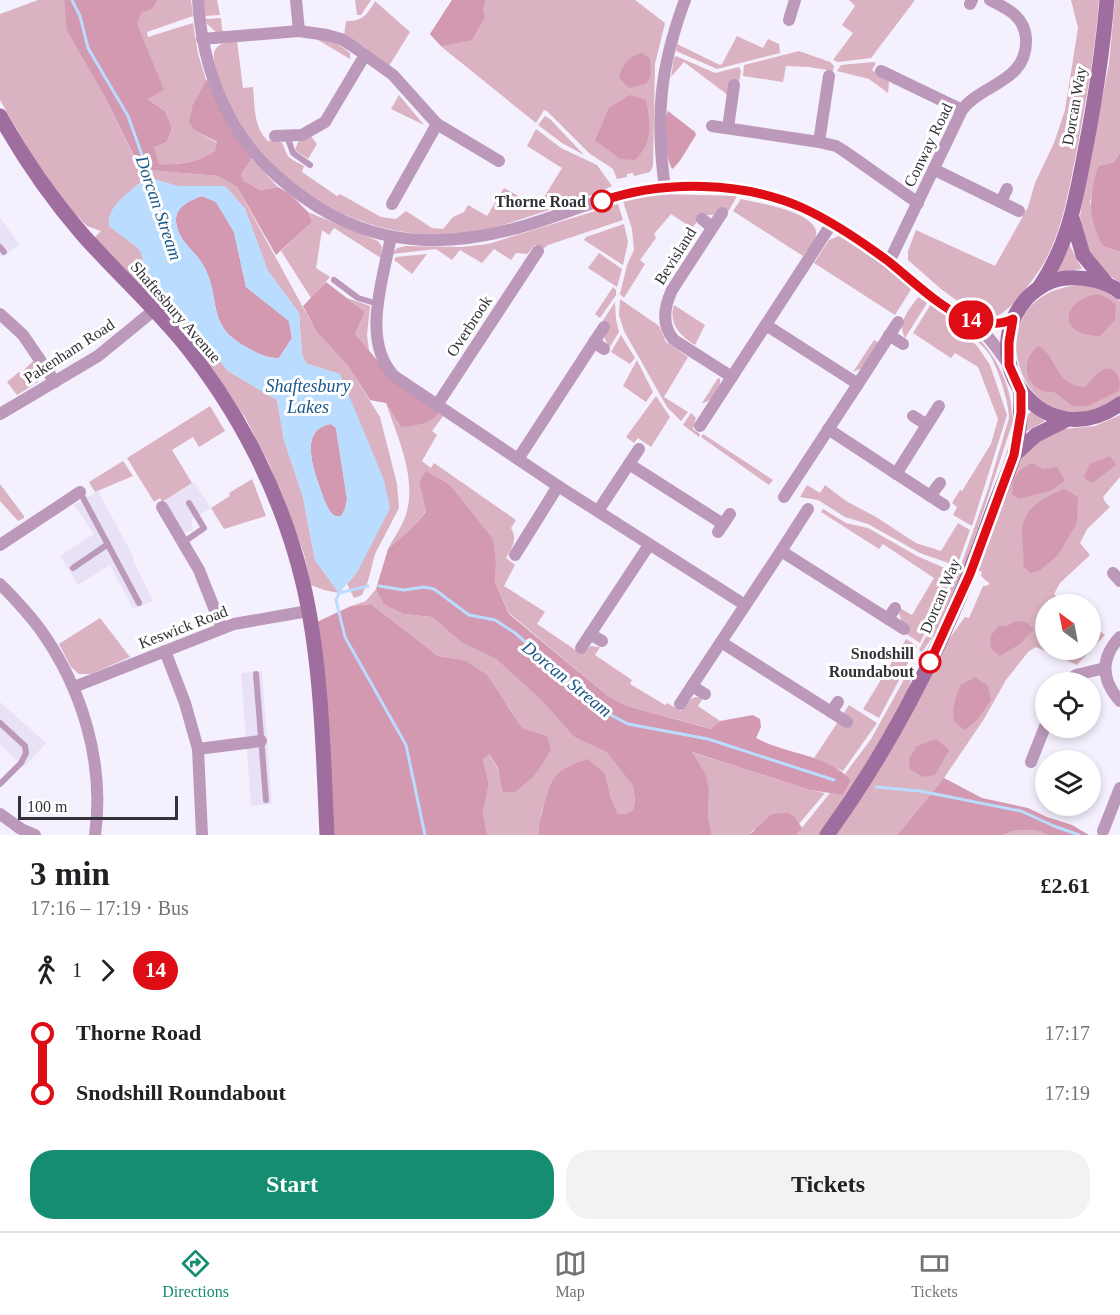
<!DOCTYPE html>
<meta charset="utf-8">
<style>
:root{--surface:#fff;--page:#f2f2f2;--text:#202124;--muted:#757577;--line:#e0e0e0;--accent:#158d70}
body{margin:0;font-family:Georgia,serif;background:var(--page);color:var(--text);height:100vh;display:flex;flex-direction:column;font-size:22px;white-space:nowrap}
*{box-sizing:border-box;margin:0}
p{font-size:20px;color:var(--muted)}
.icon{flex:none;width:33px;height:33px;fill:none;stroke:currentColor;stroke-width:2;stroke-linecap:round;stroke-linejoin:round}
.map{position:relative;height:835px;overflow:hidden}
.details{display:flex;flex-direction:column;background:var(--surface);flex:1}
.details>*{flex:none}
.badge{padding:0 12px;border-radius:20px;font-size:21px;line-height:39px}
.needle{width:39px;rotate:328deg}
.controls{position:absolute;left:1035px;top:594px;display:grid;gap:12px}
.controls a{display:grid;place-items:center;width:66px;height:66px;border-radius:50%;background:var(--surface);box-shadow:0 3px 9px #0003;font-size:30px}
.scale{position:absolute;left:18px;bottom:15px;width:160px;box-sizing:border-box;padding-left:6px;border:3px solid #343238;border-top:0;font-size:16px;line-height:21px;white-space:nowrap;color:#343238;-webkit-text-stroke:4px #fff;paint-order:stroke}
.map>.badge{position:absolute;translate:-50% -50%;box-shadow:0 0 0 3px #fff}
.legs{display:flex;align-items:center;gap:9px;height:66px;padding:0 30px;font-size:20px}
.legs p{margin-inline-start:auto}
.head{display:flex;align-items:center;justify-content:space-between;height:102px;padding:0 30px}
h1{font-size:33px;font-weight:600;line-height:45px}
.button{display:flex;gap:12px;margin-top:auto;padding:12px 30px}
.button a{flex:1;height:69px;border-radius:24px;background:var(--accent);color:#fff;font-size:24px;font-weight:600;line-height:69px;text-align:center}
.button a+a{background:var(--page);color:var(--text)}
ul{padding:0 30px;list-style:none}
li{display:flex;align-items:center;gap:21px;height:60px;font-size:22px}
li i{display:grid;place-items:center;width:9px;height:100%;margin:0 8px;background:currentColor}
li i::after{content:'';width:15px;height:15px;margin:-8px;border:4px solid;border-radius:50%;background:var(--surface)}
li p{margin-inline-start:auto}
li:first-child i{background:linear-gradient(#0000 50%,currentColor 0)}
li:last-child i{background:linear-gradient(currentColor 50%,#0000 0)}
.tabs{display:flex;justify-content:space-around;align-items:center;height:84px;border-top:2px solid var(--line);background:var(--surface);font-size:16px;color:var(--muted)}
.tabs a{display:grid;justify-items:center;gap:3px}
.tabs .current{color:var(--accent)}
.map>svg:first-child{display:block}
.built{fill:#e9e2f7}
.green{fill:#dab2c1;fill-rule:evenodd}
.forest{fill:#d399b0}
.water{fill:#badcfe;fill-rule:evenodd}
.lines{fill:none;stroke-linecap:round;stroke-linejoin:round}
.stream{stroke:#badcfe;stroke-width:3}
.lane{stroke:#bc99ba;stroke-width:6}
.street{stroke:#bc99ba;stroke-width:12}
.secondary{stroke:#a06e9e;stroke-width:15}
.line-1-casing{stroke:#fff;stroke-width:14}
.line-1{stroke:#dd0c15;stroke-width:9}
.stop-1-dot{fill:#fff;stroke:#dd0c15;stroke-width:3}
.labels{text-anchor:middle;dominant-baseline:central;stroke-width:6;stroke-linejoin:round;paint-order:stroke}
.street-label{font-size:16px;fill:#343238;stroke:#fff}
.stop-label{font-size:16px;font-weight:bold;fill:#343238;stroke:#fff;text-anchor:end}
.water-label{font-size:18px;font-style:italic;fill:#1a568a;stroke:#fff}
</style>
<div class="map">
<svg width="1120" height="835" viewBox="0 0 1120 835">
<rect width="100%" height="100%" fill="#f5f0fe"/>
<g class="built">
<polygon points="0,217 19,245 1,257 0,256"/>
<polygon points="194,482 211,508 191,520 193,530 185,533 182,531 163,502"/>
<polygon points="98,491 134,558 133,560 153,601 133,609 110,565 78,585 60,556 94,534 74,505"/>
<polygon points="262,671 272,804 251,806 241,673"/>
<polygon points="0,702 46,743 24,767 0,744"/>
</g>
<g class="green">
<path d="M38,0H64L68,30L105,97L138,165V169L218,176L237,187L316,331L348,366L380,417L397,484L399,508L375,554L368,581L362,595L354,598L347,584L358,571L340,374L307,364L302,355L299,313L268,271L245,209L225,186H177L147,177C134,189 106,206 109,226L137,247L141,252L144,267L228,371L277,400L284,440L303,497L315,560L339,593L324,590L311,585L304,554L285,503L270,466L246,419L219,380L94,238L101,231L87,226L70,209L32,156L0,100V14Z"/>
<path d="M98,0L153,8L158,0H191L193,16L147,32L148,37L193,23L198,54L206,80L193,104L194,130L217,143L215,151C196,163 180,165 159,164L153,147L167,142L172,128L165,111L137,93Z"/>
<polygon points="203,0 217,0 220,15 204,16"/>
<polygon points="355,0 371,0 361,15 357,15"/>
<polygon points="452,0 635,0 665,23 655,64 653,166 650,172 634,176 633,173 627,174 627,177 617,179 613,169 589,153 547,111 544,110 536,123 443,48 430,34"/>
<polygon points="849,0 915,0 871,58 838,62 833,60 853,33 842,25 855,6"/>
<path d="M1071,0H1099C1095,51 1086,103 1076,154C1069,188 1064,223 1048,255C1041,270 1030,283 1020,296C1005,313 993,325 970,313L971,311L941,289L908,260V251L916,230L995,266L1028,207L1035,183L1054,143L1065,110L1078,28Z"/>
<polygon points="1115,0 1120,0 1120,153 1114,162 1098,166 1090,202 1103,246 1120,252 1120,283 1109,275 1090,254 1082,231 1080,217 1083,194 1109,64"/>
<path d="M375,1L410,32L389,66L363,46L344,36L346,21C362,22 368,14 375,1Z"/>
<polygon points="221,18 222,30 226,32 217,33 207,24 205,19"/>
<polygon points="737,36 763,48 768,39 779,44 780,53 717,69 676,51 677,44 720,65 722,64"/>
<polygon points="313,37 332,40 350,53 350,59"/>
<path d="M237,41L243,88L253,87C255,106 253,127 268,141C289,139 280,147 290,158C294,161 300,164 304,166L302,172L337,196L340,194L381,217L396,219L406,211L432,228L443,229L453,217L464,212L468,205L487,216L504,188L538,207L562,168L527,146L536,129L561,148L597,165L612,186C589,197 565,205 540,213C518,220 497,228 474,232C405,243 336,221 284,175C254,148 232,116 219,78C211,55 209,43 237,41Z"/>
<polygon points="799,51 830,62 834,66 833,71 809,67 786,66 783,82 743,76 744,65"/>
<polygon points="676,56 715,73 739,67 741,71 739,82 731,81 729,96 684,62 671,77 674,58"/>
<polygon points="873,62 876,63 872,70 889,82 888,93 869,79 837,71 841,65"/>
<polygon points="399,95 424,125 391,109"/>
<polygon points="545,116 550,119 584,155 562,143 538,125"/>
<polygon points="310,135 317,144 308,159 295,150 298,142"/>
<polygon points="251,159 278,187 260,190 244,181 241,174"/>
<polygon points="659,194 737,196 728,212 720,207 713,215 702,215 692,228 671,214 654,234 656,238 640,260 645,264 624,298 620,294 627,265 634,250 632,229 623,201"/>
<path d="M741,199C757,203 821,212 816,236C815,243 807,250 803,256L733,211Z"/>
<polygon points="618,204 623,220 548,245 543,249 535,245 527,254 516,253 511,260 494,249 482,263 460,250 452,260 436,249 392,254 397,248 406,246 462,247 488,244"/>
<polygon points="308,212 378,241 382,247 381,258 334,228 329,235 322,230 316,268 330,277 311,298 281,251 312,222"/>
<polygon points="624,224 628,242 623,265 584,240 586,237"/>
<polygon points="839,236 847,239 912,288 895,315 814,263 829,240"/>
<polygon points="1068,242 1082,269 1059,272 1057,271"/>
<polygon points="599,253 622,269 617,287 588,268"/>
<polygon points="427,254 412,274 394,260 396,257"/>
<path d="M1082,285L1103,290L1120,301V397C1021,464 965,291 1082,285Z"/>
<polygon points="613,287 616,290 616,295 600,318 595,314"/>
<path d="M918,297L927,303L905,338C897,322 909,310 918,297Z"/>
<polygon points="347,298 370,306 367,335 369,351 355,334 365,312"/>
<polygon points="620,299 659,326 666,342 688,357 664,397 688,412 681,421 667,407 624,331 619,315"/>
<polygon points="615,302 616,320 619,332 609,348 605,339 602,322"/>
<polygon points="931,304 960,324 958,328 977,346 990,365 1007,415 972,526 953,515 957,507 952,503 960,490 962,491 991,444 998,419 978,367 955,353 951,358 913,333"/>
<path d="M674,305L705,325L695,345C680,336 668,323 674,305Z"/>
<path d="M965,325C994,350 1014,385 1012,424L965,567L960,568L988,489L1009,418C1009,402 998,369 990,355C983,345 972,337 963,328Z"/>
<polygon points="621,335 635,358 630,364 611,352"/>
<polygon points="874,340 879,343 862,368 853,372"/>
<polygon points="34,360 41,372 38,382 17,395 7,382 19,372 21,373"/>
<polygon points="637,360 653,392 646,402 623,386"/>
<path d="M718,378L720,379C721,389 712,402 702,403Z"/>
<polygon points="656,396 670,417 651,447 638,438 634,443 626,437"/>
<path d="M386,403L401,427L440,412L444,415L432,431L437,435L422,461L431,468L434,463L516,520L511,528C518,540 512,547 506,558L515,565L504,586L545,612L537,624L580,653L591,646L600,647L595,655L632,680L630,684L665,705L667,703L681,711C687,703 691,694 703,698L698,706L720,721L712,729L627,706L608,696L509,613L495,582L496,566L449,484L427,472L419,482L426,510L418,522L388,549C394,537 404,524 407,511C416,475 397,436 386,403Z"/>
<polygon points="210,406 225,431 199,447 193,437 172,450 192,483 162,502 160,498 154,502 127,458"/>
<path d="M1031,411L1045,421L1027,431C1024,426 1027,415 1031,411Z"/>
<polygon points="691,413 696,418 693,429 700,434 699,437 683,425"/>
<path d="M1120,415V477L1103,497L1105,502L1110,507L1087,529L1080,543L1090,555L1060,583L1054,594L1066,604H1046V650H1090L1091,624L1105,635L1077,665L1036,647L1028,652L1006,680L984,719L944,778L897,835H834L910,716L946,643L965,617L969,618L983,586H986L990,584L981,576L982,572L977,570L1019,461L1025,453L1033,444L1063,429L1095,426ZM1022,531L1065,539L1058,555L1023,566L1024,551Z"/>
<polygon points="703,434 773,480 769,485 701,437"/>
<polygon points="123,461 133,476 95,492 89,482"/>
<polygon points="252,479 266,516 224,529 211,508 230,496 229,493"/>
<polygon points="0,484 24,516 24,518 18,521 0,501"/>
<polygon points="807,485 820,493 825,485 846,501 876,517 916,543 941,551 958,523 970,530 957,566 920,553 868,524 845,517 818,500 800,497"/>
<polygon points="823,509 846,523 868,528 917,556 954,572 953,576 920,643 905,633 899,613 900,608 912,615 934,578 883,544 879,549 821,512"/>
<polygon points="958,573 962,575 939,628 922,652 919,650"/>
<polygon points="376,589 383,604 403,614 432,617 462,643 496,659 541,700 574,737 607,751 633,786 635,800 633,810 625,814 618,814 611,798 605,774 542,809 539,835 490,835 487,833 483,812 489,784 483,759 488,753 498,769 502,792 523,729 508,706 464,660 438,656 371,604 351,606 366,601"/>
<polygon points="100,618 130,657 91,674 79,674 71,667 59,644"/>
<polygon points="906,639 917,646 879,718 863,709"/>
<polygon points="911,667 914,669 906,697 896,716 839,807 819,835 796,835 830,793 843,795 851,780 845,774 871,739"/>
<polygon points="849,705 877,723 843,771 814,758"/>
<polygon points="691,752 810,790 825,793 799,824 795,817 753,830 749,835 712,835 708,817 709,792"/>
<polygon points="1027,830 1039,831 1048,835 1003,835 1013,831"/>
</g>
<g class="forest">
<path d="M64,0H158L153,8L141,13L137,24L164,90L147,99L165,111L172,128L167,142L154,147L159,164C180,165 196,163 215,151L217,142L194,130L189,122L193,104L206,80L221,86L239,122L258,149L241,174L244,181L260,190L278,187L290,194L308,212L312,222L276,255L237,187L218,176L137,169L138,164L105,97L67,30Z"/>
<polygon points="452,0 485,0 483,11 485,17 472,40 441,46 430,34"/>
<path d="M642,53L650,59L651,75L646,84L629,88L619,78C622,64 629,56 642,53Z"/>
<path d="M630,95L646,100C650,124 654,141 635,160L620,159L595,140L609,108Z"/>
<path d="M668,111L695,132L696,135C689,145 680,164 672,169C665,156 662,125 668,111Z"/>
<path d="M1120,153V252L1103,246C1087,216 1089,198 1098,166L1114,162Z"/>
<path d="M202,196L216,202L234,232L246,287L289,321L292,338L279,358C267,358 259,354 248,348C205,325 222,301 204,267C195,250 176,240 176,219C176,206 191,200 202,196Z"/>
<path d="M326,282L365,312L355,334L393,379L440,412C430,425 415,425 401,427L386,403L370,400L348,366L316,331L303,306Z"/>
<path d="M1098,294L1108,298L1116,305L1115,320L1100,336C1055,336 1062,299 1098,294Z"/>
<path d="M1039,346C1058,357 1054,386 1086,387C1092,377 1110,357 1118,377C1120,382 1120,386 1119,391L1088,406H1073L1054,392C1026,394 1017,360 1039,346Z"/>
<path d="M331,424L336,428L347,499L345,509L341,516C337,516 336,517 332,514C326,507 323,496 320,488C313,468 299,429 331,424Z"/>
<polygon points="1110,456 1116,465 1092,483 1086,480 1084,476 1090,464"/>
<path d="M1032,463L1043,469L1057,467L1065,481L1050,491L1018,499L1012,494C1013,476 1016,471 1032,463Z"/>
<path d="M426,471L449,484L493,539L496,566L495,582L509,614L608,696L627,706L711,729L720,721L753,715L760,719L761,727L756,738C787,755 825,753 851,780L843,795L810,790L692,752L706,775L709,792L708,817L712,835H539C538,824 548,785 555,777C563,767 577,763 588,759L605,774L611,798L618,814H625L633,810L635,800L633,786L607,752L574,737L541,700L496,659L462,643L432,617L403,614L383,604L376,589L388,549L418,522L426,511L419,482Z"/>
<path d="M1064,489L1078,497L1077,523L1058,555L1040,570L1031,573L1023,566C1024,554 1022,543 1022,531C1023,508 1044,497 1064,489Z"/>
<polygon points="371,604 438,656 464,660 487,675 523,729 547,736 551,750 535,775 515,792 502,792 498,768 489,754 483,759 489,784 483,812 487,833 490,835 332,835 317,622 351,606"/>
<polygon points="1016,621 1027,622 1033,630 1020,644 1000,656 991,649 990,637 998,626 1007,626"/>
<polygon points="975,677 988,686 991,700 977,720 965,730 954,722 953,709 956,697 961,685"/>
<polygon points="936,739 949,750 935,775 923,777 910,769 909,759 917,746"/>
<polygon points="944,778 982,798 1028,808 1047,817 1072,825 1089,835 1048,835 1039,831 1027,830 1013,831 1003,835 897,835"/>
<polygon points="788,813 795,817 802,828 796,835 749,835 772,814"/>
</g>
<path class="water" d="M147,177L177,186H225L245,209L268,271L299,313L302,355L307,364L340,374L384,480L390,508L358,571L339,593L315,560L303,497L284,440L277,400L228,371L144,267L141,252L137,247L109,226C106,205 134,189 147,177ZM202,196L216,202L234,232L246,287L289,321L292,338L279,358C267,358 259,354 248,348C205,325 222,301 204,266C195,250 176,240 176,219C177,206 191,200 202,196ZM331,424L336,428L347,499L345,509L341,516C337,516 336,517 332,514C326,507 323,496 320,488C313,468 299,429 331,424Z"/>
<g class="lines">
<g class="stream">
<polyline points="72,0 80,16 88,48 128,116 142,155 148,179"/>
<polyline points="379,586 404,590 424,587 434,589 469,615 495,620 515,633 609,714 628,724 708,739 834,780"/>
<polyline points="339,590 339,593 368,586"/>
<polyline points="339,593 336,600 345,637 406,745 425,835"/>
<polyline points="876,787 920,791 1021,811 1054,826 1079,835"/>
</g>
<g class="lane">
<polyline points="287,136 293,153 310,165"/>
<polyline points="0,247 4,252"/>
<polyline points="334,280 358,298 378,304"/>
<polyline points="80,492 139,603"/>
<polyline points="184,542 204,528 189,503"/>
<polyline points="73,568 108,544"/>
<polyline points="256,674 266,800"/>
<polyline points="0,723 25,746 26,753 21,763 0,784"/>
</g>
<g class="street">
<path d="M198,0C202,66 226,132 277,176C348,240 422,253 513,229C549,220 584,204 620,195C655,186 695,185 731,189C809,197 863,244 922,289C931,296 941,304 951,309C958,314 967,317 973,322C988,334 998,350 1009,365"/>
<polyline points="296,0 299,31"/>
<polyline points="970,4 972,0"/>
<polyline points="789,20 795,0"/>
<polyline points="202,39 299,31 327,35 341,39 354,47 393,75 437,124 499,161"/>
<polyline points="881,71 962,110"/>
<polyline points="712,126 819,142 836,146 844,151 918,203"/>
<polyline points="728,128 734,85"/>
<polyline points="275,136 302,135 325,122 365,55"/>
<polyline points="819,142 829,76"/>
<polyline points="935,170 1019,211"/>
<path d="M665,188C655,117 660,67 685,0"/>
<polyline points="1001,202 1007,189"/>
<polyline points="392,204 437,124"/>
<path d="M722,213L672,290C664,307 661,325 674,340L732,377"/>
<polyline points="702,219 712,227"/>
<path d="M391,237C383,279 361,341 394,376L558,486L745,605"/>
<path d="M889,262L962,110C982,83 1028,83 1026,38C1024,16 1008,9 990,0"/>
<polyline points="0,314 23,335 55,382"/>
<polyline points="972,320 998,323 1013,319"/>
<polyline points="766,325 858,384 898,322"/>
<polyline points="889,335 903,344"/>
<polyline points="594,342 604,349"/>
<polyline points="437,405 538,251"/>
<polyline points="0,414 98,356 153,311"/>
<polyline points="913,416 927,425"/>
<polyline points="700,426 832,223"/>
<polyline points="828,429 944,505"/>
<polyline points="518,459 604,327"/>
<polyline points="629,464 639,449"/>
<polyline points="896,474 939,406"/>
<polyline points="930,496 940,483"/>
<polyline points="784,497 858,384"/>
<polyline points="162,507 199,570 222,628"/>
<polyline points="598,511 629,464 723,524"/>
<polyline points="718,532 730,514"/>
<polyline points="0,545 80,492"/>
<polyline points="781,551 808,509"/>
<polyline points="515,555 558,486"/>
<polyline points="1113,573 1120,581"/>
<path d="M0,584C14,598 28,613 40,629C82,688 105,762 95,835"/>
<polyline points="888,619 895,608"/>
<polyline points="590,634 602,641"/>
<path d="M1120,637C1100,658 1101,680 1120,701"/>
<polyline points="721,642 847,722"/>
<polyline points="581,648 649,545"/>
<polyline points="165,651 185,703 198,749 202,835"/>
<polyline points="1067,682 1076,675 1105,668"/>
<polyline points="692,686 705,694"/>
<polyline points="74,687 234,624 308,611"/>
<polyline points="680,704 781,551 904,629"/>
<polyline points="831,712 838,702"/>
<polyline points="198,749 261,741"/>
<polyline points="1031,762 1046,724"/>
<polyline points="0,814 21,829 35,835"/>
<polyline points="1103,831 1120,788"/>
</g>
<g class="secondary">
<path d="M0,116C24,159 51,198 83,235C115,271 151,304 182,341C239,411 282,495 303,583C322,664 323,751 327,835"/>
<polyline points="1072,218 1083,255 1107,284"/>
<path d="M1039,288C1071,240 1076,196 1087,141C1096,94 1103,48 1107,0"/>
<path d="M1120,292C1106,281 1085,277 1067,278C1052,279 1038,287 1027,298C971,362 1046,457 1120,404"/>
<polyline points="1014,455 1036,435 1066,420"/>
<path d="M827,835C898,737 951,629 991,515C998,495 1008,475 1014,455C1020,435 1021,412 1021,392"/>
</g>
</g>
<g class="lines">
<g class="line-1-casing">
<path id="line-1" d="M602,201C664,180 743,181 803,208C833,222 861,241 888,261C911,279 945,313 973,321C986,324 1001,325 1013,319L1009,342V365L1021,392V413L1014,455L970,574L930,662"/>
</g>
<use href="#line-1" class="line-1"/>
</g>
<g class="stop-1-dot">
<circle cx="602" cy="201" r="10"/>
<circle cx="930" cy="662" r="10"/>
</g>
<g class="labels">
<g class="street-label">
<text transform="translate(1074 106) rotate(-80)">Dorcan Way</text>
<text transform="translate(928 145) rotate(-64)">Conway Road</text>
<text transform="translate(675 256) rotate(-58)">Bevisland</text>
<text transform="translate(176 312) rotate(49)">Shaftesbury Avenue</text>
<text transform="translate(469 326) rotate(-57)">Overbrook</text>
<text transform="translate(69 351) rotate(-33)">Pakenham Road</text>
<text transform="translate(940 596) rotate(-67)">Dorcan Way</text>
<text transform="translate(183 627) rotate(-21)">Keswick Road</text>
</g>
<g class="stop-label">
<text x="586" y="201">Thorne Road</text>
<text x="914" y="653">Snodshill<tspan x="914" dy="18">Roundabout</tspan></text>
</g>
<g class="water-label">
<text transform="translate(159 208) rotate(71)">Dorcan Stream</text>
<text x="308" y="386">Shaftesbury<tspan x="308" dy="21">Lakes</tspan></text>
<text transform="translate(567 679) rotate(39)">Dorcan Stream</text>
</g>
</g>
</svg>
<div class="controls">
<a><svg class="needle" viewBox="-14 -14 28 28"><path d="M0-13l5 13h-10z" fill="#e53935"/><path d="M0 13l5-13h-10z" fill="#757577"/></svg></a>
<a><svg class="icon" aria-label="locate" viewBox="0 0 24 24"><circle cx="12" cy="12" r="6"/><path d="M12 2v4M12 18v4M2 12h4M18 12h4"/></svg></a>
<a><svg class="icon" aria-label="layers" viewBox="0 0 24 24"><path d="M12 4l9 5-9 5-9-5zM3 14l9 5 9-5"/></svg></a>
</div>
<div class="scale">100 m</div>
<b class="badge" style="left:971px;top:320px;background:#dd0c15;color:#fff">14</b>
</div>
<section class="details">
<div class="head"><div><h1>3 min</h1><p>17:16 – 17:19 · Bus</p></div><b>£2.61</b></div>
<div class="legs"><svg class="icon" aria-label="walk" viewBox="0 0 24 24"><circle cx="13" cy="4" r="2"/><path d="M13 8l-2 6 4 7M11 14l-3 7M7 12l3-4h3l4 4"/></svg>1<svg class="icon" aria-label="forward" viewBox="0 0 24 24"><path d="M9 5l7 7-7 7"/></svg><b class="badge" style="background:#dd0c15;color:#fff">14</b></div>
<ul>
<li><i style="color:#dd0c15"></i><b>Thorne Road</b><p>17:17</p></li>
<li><i style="color:#dd0c15"></i><b>Snodshill Roundabout</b><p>17:19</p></li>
</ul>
<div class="button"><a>Start</a><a>Tickets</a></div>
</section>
<nav class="tabs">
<a class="current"><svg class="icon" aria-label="directions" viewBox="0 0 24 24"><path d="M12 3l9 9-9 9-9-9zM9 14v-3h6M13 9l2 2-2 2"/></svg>Directions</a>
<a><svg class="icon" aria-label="map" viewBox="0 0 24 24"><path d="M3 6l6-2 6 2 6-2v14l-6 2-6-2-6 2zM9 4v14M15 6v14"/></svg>Map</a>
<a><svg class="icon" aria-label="tickets" viewBox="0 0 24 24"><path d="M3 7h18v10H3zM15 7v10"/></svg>Tickets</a>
</nav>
